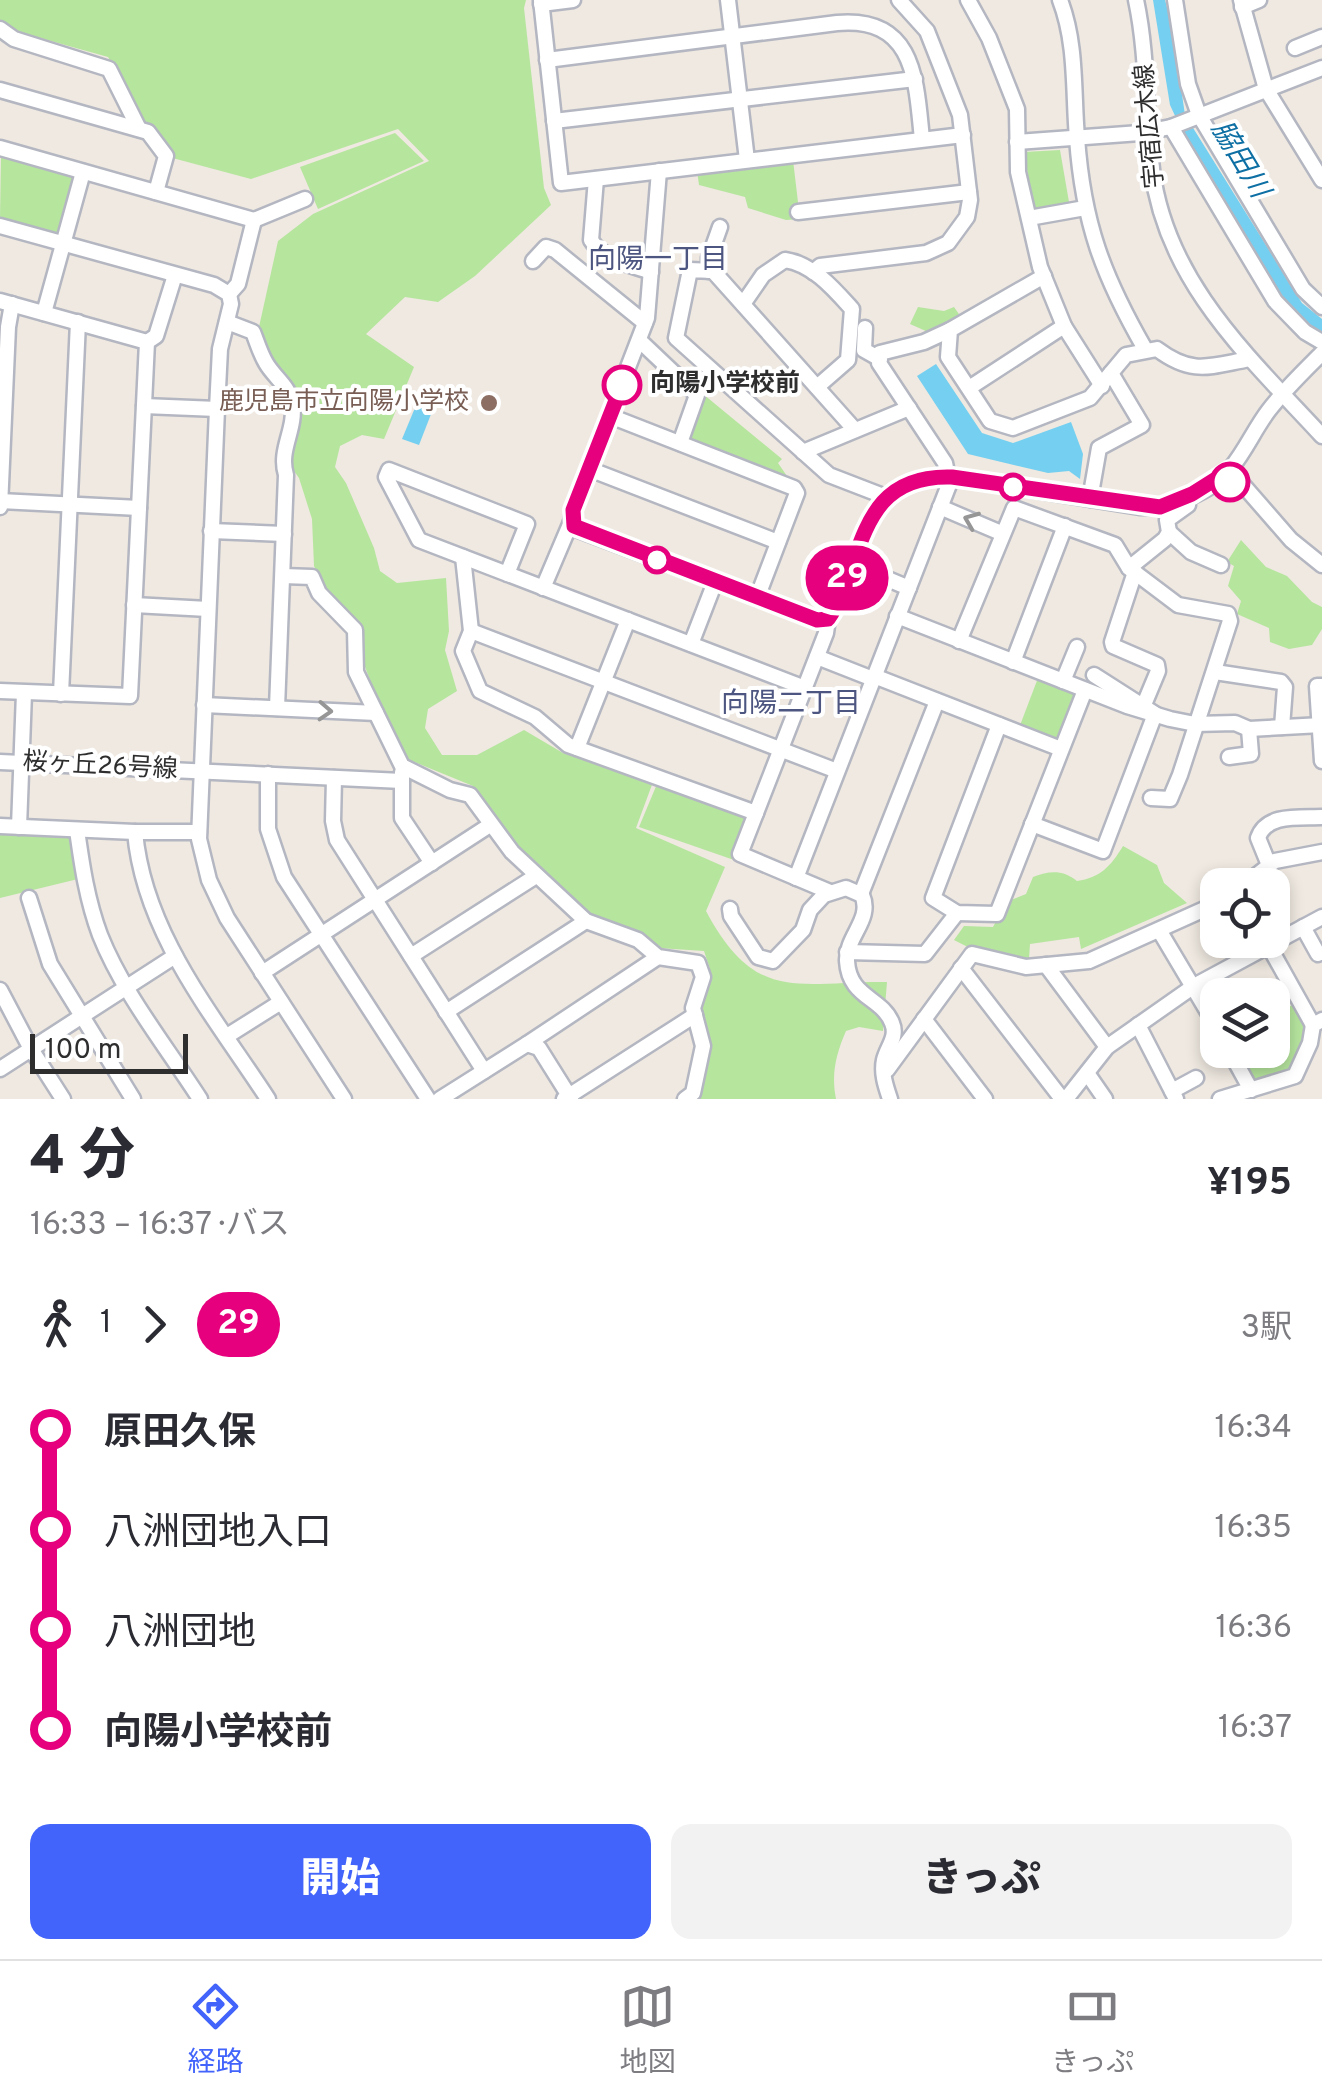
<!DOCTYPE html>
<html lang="ja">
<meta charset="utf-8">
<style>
:root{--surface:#fff;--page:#f2f2f3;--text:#2b2b33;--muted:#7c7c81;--line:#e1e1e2;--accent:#4264fb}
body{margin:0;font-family:Overpass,"Noto Sans JP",sans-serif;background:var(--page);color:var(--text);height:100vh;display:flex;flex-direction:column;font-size:38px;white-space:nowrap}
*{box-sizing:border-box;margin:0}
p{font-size:32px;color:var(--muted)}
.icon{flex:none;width:55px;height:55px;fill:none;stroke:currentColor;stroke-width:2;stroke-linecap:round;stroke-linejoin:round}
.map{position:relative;height:1099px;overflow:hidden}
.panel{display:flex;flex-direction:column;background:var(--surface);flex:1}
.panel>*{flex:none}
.badge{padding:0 20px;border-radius:32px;font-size:35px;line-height:65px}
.controls{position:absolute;left:1200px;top:868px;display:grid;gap:20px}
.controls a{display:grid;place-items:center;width:90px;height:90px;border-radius:20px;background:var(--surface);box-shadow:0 5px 15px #0003;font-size:50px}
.scale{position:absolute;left:30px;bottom:25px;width:158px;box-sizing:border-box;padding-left:10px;border:5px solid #2e2e2e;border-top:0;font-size:28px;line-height:35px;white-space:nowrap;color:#2e2e2e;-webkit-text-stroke:8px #fff;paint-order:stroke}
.map>.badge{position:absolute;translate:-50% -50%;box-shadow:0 0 0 5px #fff}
.legs{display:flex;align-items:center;gap:15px;height:110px;padding:0 30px;font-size:32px}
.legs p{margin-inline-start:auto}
.summary{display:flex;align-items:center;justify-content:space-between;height:170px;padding:0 30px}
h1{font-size:55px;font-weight:800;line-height:75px}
.cta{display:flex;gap:20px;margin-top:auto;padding:20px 30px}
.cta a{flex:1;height:115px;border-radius:20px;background:var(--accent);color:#fff;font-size:40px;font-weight:800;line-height:115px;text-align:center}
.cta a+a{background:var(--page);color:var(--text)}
ul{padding:0 30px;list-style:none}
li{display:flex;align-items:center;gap:35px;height:100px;font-size:38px}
li i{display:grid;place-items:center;width:15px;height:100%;margin:0 12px;background:currentColor}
li i::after{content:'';width:25px;height:25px;margin:-12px;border:8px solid;border-radius:50%;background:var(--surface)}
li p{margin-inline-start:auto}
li:first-child i{background:linear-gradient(#0000 50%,currentColor 0)}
li:last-child i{background:linear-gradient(currentColor 50%,#0000 0)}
.menu{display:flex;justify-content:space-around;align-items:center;height:140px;border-top:2px solid var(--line);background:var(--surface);font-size:28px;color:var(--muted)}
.menu a{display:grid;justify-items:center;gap:5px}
.menu .current{color:var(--accent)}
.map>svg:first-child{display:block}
.green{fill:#b6e59e}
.water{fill:#75cff0}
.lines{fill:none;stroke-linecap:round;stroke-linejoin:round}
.minor-casing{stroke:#b4b7c1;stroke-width:19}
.minor{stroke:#fff;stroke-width:14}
.oneway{stroke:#969696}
.line-1-casing{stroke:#fff;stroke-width:22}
.line-1{stroke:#e6007e;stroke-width:15}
.stop-1-dot{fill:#fff;stroke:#e6007e;stroke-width:5}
.education-dot{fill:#8d6e63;stroke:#fff;stroke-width:4}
.labels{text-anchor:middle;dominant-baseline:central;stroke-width:8;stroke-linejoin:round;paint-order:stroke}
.street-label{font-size:25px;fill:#2e2e2e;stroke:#fff}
.stop-label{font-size:25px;font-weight:bold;fill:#2e2e2e;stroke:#fff;text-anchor:start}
.education-label{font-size:25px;fill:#785e54;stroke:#fff;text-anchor:end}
.water-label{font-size:28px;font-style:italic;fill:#0d6fa3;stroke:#fff}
.neighbourhood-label{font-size:28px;fill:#4d5680;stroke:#fff}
</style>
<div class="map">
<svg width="1322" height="1099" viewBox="0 0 1322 1099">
<rect width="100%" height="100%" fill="#efe9e1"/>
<g class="green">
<path d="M0,0H526L524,8L544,188L551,205L475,276L438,302L405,297L366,334L414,367L384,439L362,435L340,446L335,467L346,483L374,548L380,571L397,583L446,578L449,631L445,650L457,691L428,709L425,728L442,755H477L524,730L563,753L653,782L636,828L725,867L706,911C756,1005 798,981 887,982L883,1031L859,1027L846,1031C836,1054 831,1074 836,1099H700L711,1043L701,1008L710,969L704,951L658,948L627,927L584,913L559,892L493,817L473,786L407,759L381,711L363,661L357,621L322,586L314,566L312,519L299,478L287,461L301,397L269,363L266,341L259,327L278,241L313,214L429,161L398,129L251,179L165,156L108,57L8,29L0,23Z"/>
<polygon points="395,133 424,161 318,209 300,167"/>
<polygon points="1060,150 1069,202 1034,210 1024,152"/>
<polygon points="1,154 72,174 76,181 62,230 53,234 0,219"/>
<polygon points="793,160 800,219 786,220 748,208 745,197 699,185 697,171"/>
<polygon points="918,307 944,311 954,307 961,317 928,332 910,324"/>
<polygon points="703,394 782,459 778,463 789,479 688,439"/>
<polygon points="1241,540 1266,567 1287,576 1312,602 1322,607 1322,629 1312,645 1289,649 1270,642 1269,628 1237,614 1241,601 1228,586 1234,566 1227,562"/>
<polygon points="1038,678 1076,695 1060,739 1054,741 1019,728"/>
<polygon points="657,784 745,817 747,823 734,860 639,827"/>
<polygon points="0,830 69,834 74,841 78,879 0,898"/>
<path d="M1123,846L1157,865L1164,883L1187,903L1081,949L1079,937L1030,944L1029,959C1000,963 979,953 954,940L964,926L993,927L1006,902L1026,894L1033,877C1049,871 1062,869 1077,881C1100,878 1111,866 1123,846Z"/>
<path d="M1294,1004C1312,1035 1307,1040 1291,1071L1256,1083L1251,1081L1232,1050H1272L1273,1016Z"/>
</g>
<g class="water">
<polygon points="1153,0 1165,0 1172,26 1185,115 1302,303 1322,319 1322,336 1286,311 1184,135 1170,105"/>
<polygon points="936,364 982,433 1013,443 1071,422 1083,454 1080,479 1069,471 1048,473 968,454 917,376"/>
<polygon points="417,403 433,409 419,445 402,439"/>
</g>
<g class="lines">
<g class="minor-casing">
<g id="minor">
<polyline points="541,0 561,183 963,135"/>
<polyline points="728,0 747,160"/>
<polyline points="968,0 989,38 1017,109 1018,172 1040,267 1064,326 1102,386"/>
<path d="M1060,0C1077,44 1073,92 1077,138C1083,223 1103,276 1145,349"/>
<path d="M1136,0C1148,56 1145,112 1152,169C1166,282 1249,357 1322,436"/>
<polyline points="1175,0 1188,84 1199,115 1303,289 1322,307"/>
<polyline points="1241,0 1266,89 1322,180"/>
<polyline points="541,4 573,0"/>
<polyline points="1242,7 1259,0"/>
<polyline points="0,29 14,39 109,69 139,129"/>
<polyline points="1295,48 1322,37"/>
<path d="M547,60L837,23C916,16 916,82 922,139"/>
<polyline points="0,90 148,132 166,156 156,192"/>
<polyline points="554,121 915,79"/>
<polyline points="1171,127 1275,301 1305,332 1322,342"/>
<polyline points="1017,142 1140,133 1171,127 1322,68"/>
<polyline points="0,148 254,220 305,199"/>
<path d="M659,171L647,318L573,510L571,522L579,530L817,620L828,619L832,613C863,552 862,473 952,477L1141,507C1171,508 1212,492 1231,468C1246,450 1255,428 1269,410C1285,389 1304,371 1322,353"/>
<path d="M596,179L591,240C602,259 631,265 651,272"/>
<polyline points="798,212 969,192"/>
<polyline points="1029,218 1085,208"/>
<polyline points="0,226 214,285 229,294 231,304 220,349 217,409 199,839 209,880 227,918 344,1099"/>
<polyline points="533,261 546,247 555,250 645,323"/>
<polyline points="709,271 709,258 720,227"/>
<polyline points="813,272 820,266 926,253 948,243 967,217 970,200 960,115 927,31 899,0"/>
<path d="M1044,276L950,330L948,357L990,421L1013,428L1090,398L1126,355L1157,349C1193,376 1210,366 1250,359"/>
<polyline points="229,294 238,284 254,220"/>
<polyline points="0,301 147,342 130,696 0,691"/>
<path d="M743,304L763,275L785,260C813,264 834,289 852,309L848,360L817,387"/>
<polyline points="44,313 83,172"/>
<path d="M227,322L253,332C257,342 260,353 266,363C274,377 289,386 292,403C297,429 278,449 286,475L277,708"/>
<polyline points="865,328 864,350 880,359"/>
<polyline points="639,340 697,395 680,443"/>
<polyline points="147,342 156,336 175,275"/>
<polyline points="969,388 1064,326"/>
<polyline points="144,406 217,409"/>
<polyline points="610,416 794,488 797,493 757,598"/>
<polyline points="855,430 713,271 690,270 676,338 829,475 886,497"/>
<polyline points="803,452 909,408"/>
<polyline points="589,469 778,542"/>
<polyline points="1230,470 1291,540 1322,565"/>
<polyline points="948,477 945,463 879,363 880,353 924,342 950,330"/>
<polyline points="1090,499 1099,448 1142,425 1111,373"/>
<polyline points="0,501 139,508"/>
<polyline points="0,507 8,327 12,304"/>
<polyline points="940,507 1001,533"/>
<polyline points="211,531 284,534"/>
<polyline points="1169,532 1191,552 1221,565"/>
<polyline points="463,557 471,631 463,651 480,691 535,717 568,745 756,813"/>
<polyline points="852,564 909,588"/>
<polyline points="1129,568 1165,539 1169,532 1167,520 1188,505"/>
<polyline points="1135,572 1112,642 1113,646 1157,665 1158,671 1143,707"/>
<polyline points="507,574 527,524 389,470 386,477 419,540 805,688"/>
<polyline points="283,576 312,577 319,593 355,630 356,672 402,766 450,790 470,795 512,852 586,921 638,940 658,957 698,963 703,977 693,1008 703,1046 693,1093 685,1099"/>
<polyline points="543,588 571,522"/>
<polyline points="134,605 208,609"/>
<polyline points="897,616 1127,706 1170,719 1195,724 1235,723 1249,729 1322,725"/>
<polyline points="828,619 826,633 740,854 830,892"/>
<polyline points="471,631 837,771"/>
<polyline points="959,641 1014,508 1115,545 1129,568 1178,605 1228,614 1230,621 1180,775 1170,799 1151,798"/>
<polyline points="691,644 715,582"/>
<polyline points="817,657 873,679"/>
<polyline points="1013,662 1065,526"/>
<polyline points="1215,672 1281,682 1285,687 1282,727"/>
<polyline points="874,676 1061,749"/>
<polyline points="1063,681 1077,647"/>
<polyline points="1322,686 1317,686 1322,761"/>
<polyline points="61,694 78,322"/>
<polyline points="204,705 376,713"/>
<polyline points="999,725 933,898 957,913 997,914 1085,690"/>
<polyline points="577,748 628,620"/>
<polyline points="1229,757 1251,754 1249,729"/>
<polyline points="0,762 402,781"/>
<polyline points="402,772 402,818 432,863"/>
<polyline points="268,774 268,829 284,877 428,1099"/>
<polyline points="334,778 333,821 337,840 484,1071"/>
<polyline points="1032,824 1103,851 1155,714 1094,675"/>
<path d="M0,826L135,832C144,934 214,1016 268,1099"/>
<polyline points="19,827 24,693"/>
<path d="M77,830C82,866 87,900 100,935C123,993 166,1046 200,1099"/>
<polyline points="135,832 199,832"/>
<path d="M1269,865L1258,838C1266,813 1300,818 1322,817"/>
<polyline points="796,878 952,477"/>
<polyline points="1244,885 1275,861 1322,852"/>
<polyline points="861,894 937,701"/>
<polyline points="29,898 50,964 133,1099"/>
<path d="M730,909L731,916L758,957L773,961L803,930L810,910L824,895L846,888L862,895C873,919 846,936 847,961C849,998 882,997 892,1023C898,1037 887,1047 884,1060C881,1073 886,1087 890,1099"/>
<polyline points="1303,927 1318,954"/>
<polyline points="1159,930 1218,1029"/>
<polyline points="1266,941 1313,1025"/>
<polyline points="847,952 925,954 957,913"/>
<polyline points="411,956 536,876"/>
<polyline points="1046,965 1107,1047"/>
<polyline points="961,968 1062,1099"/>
<polyline points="262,973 490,825"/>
<polyline points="0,990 31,1049 63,1099"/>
<polyline points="446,1012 586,921"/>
<polyline points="924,1019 985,1099"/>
<polyline points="1138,1025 1176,1099"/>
<polyline points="227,1036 281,1002"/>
<polyline points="527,1044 658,957"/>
<polyline points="1229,1050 1251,1090"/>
<polyline points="0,1069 175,956"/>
<polyline points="887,1070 972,954 1026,967 1089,961 1218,903"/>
<polyline points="1087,1073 1105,1099"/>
<polyline points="1172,1091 1196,1078"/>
<polyline points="440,1099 527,1044 539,1048 571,1099"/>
<polyline points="564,1099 695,1015"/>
<polyline points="1066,1099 1107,1047 1194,986 1322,917"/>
<polyline points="1220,1099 1295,1076 1310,1043 1313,1025 1322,1020"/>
</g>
</g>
<use href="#minor" class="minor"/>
</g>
<defs><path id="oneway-chevron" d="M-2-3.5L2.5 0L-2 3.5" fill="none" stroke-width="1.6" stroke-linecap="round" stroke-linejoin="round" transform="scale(2.5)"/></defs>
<g class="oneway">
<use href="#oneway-chevron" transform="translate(971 520) rotate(-158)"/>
<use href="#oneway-chevron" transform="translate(325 711) rotate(3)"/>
</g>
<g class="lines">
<g class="line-1-casing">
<path id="line-1" d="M622,385L573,510L574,526L817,620L828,619L832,613C865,551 861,474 952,477L1160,507L1192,494L1230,470L1236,477L1230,482"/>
</g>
<use href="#line-1" class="line-1"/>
</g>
<g class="stop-1-dot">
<circle cx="622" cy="385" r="18"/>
<circle cx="1230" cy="482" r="18"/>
<circle cx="1013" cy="487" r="12"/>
<circle cx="657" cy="560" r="12"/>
</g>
<circle class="education-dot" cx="489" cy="403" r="10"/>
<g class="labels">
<g class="street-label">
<text transform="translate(1151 126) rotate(-95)">宇宿広木線</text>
<text transform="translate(100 767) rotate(3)">桜ヶ丘26号線</text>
</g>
<g class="stop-label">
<text x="650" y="385">向陽小学校前</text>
</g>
<g class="education-label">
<text x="469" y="403">鹿児島市立向陽小学校</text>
</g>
<g class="water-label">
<text transform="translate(1239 160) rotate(59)">脇田川</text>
</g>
<g class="neighbourhood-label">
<text x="658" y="261">向陽一丁目</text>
<text x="791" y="705">向陽二丁目</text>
</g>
</g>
</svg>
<div class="controls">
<a><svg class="icon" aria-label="locate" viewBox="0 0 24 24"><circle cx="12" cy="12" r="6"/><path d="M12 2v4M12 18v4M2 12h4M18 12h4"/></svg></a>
<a><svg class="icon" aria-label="layers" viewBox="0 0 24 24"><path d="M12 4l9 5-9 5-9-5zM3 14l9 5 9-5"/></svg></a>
</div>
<div class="scale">100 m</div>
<b class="badge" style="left:847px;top:578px;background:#e6007e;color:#fff">29</b>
</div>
<section class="panel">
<div class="summary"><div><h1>4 分</h1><p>16:33 – 16:37 · バス</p></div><b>¥195</b></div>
<div class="legs"><svg class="icon" aria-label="walk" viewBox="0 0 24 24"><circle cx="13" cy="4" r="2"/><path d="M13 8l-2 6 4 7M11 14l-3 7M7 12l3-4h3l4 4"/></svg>1<svg class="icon" aria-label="forward" viewBox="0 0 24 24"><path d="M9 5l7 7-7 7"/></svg><b class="badge" style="background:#e6007e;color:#fff">29</b><p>3駅</p></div>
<ul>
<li><i style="color:#e6007e"></i><b>原田久保</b><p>16:34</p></li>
<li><i style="color:#e6007e"></i><span>八洲団地入口</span><p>16:35</p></li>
<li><i style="color:#e6007e"></i><span>八洲団地</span><p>16:36</p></li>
<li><i style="color:#e6007e"></i><b>向陽小学校前</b><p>16:37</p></li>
</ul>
<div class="cta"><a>開始</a><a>きっぷ</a></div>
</section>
<nav class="menu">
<a class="current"><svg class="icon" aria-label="directions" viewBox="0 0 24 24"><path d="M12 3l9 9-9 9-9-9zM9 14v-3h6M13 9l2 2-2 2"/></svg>経路</a>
<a><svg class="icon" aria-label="map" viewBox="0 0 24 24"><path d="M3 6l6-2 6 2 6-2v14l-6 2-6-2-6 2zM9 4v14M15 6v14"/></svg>地図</a>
<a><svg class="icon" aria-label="tickets" viewBox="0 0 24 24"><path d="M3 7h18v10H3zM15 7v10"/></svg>きっぷ</a>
</nav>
